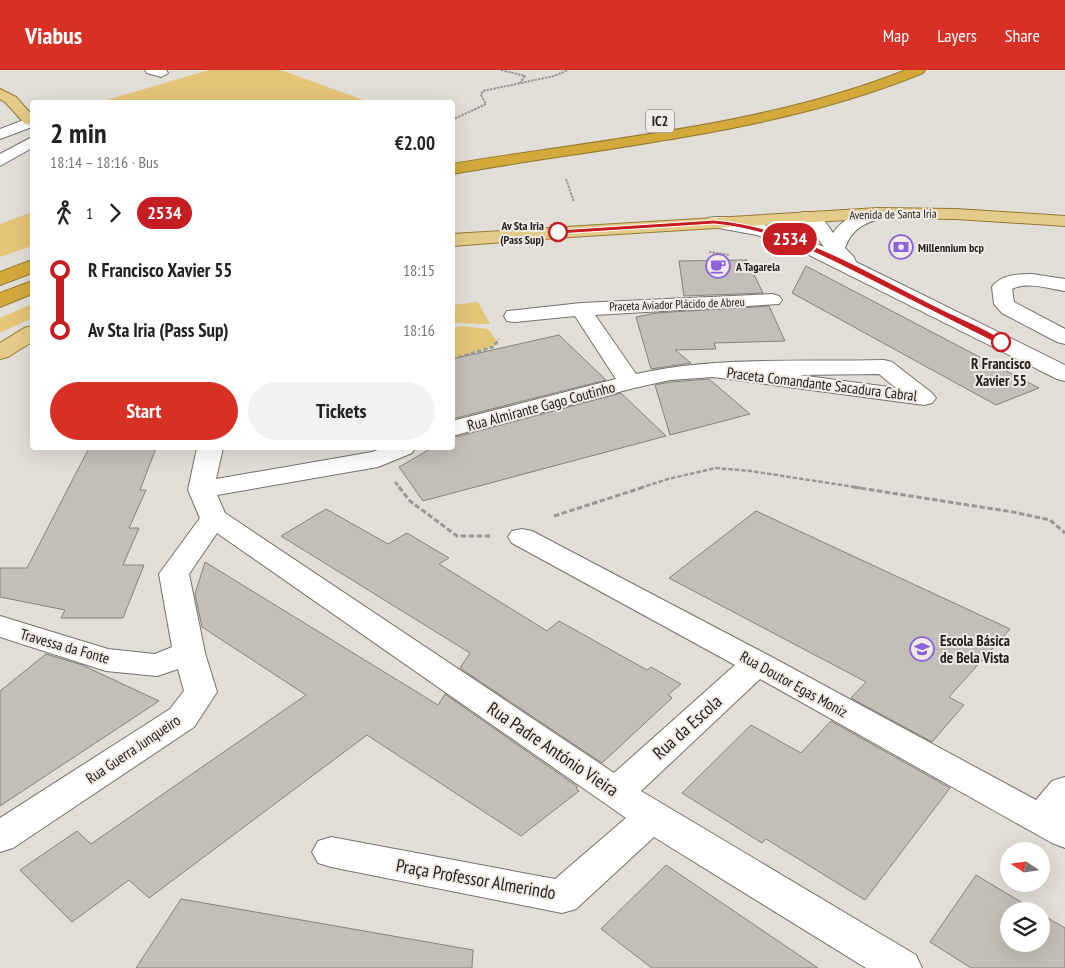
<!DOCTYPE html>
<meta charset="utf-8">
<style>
:root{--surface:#fff;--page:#f2f2f2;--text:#222;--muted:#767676;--accent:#d93025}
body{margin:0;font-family:"PT Sans Narrow",sans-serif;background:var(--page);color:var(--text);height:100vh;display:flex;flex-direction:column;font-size:19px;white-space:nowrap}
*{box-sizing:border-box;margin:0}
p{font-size:16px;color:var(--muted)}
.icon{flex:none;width:28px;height:28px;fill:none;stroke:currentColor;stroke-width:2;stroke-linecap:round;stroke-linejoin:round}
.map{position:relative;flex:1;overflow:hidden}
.drawer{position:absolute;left:30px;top:30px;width:425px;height:350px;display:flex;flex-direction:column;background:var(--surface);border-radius:5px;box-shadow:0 5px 20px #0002}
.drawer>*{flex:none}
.badge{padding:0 10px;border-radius:16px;font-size:18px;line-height:32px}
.needle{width:32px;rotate:283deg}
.buttons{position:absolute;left:1000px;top:772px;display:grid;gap:10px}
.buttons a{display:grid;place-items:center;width:50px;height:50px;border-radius:50%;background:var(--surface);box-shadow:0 5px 20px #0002;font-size:25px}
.map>.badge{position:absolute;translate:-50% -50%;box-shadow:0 0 0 2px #fff}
.legs{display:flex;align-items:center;gap:8px;height:55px;padding:0 20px;font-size:16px}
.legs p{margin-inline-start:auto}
.summary{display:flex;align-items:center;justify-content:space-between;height:85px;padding:0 20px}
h1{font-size:28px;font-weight:700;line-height:38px}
.button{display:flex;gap:10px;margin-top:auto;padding:10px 20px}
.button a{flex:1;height:58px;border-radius:30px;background:var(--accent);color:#fff;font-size:20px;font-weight:700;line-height:58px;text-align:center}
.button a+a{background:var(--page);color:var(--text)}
ul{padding:0 20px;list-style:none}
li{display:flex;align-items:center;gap:18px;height:60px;font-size:19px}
li i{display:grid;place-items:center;width:8px;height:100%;margin:0 6px;background:currentColor}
li i::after{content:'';width:12px;height:12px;margin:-6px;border:4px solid;border-radius:50%;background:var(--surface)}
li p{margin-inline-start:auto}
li:first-child i{background:linear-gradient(#0000 50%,currentColor 0)}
li:last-child i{background:linear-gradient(currentColor 50%,#0000 0)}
header{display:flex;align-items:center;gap:30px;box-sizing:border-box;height:70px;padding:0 25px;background:var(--accent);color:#fff}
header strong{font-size:24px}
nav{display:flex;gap:28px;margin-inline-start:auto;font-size:18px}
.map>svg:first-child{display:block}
.green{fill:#e4c477}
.building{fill:#c2bfb8;stroke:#85827c}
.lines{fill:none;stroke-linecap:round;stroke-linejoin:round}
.minor-casing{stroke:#75726c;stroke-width:2}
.major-casing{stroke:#957a32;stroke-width:2}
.highway-casing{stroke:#957a32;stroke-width:2}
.path-far2{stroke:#9a9893;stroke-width:2;stroke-dasharray:2.5 1;stroke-linecap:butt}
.path-far1{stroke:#9a9893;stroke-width:2.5;stroke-dasharray:4.5 2;stroke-linecap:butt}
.path{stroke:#9a9893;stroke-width:3;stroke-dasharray:5.5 2.5;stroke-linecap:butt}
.minor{fill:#fff;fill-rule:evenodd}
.major{fill:#e5cb89;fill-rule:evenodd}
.highway{fill:#d3a93b;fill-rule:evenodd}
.line-1{fill:#c61d23;stroke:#fff}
.stop-1-dot{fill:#fff;stroke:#c61d23;stroke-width:2.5}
.labels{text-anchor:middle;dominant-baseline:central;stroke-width:4;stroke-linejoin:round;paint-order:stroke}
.far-street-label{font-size:12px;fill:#232220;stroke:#efebe4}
.far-stop-label{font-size:12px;font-weight:bold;fill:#232220;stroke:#efebe4;text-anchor:end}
.far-poi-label{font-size:12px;font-weight:bold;fill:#232220;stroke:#efebe4;text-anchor:start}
.shield{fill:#efebe4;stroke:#605e5b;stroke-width:1}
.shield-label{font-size:14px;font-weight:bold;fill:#232220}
.stop-label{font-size:15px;font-weight:bold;fill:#232220;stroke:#efebe4}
.street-label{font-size:15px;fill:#232220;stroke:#efebe4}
.poi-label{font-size:15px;font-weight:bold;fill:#232220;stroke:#efebe4;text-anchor:start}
.near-street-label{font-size:18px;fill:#232220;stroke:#efebe4}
</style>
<header>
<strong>Viabus</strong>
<nav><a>Map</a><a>Layers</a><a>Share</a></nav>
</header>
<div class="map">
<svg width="1065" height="898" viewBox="0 0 1065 898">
<rect width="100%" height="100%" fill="#e1ded7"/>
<g class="green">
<polygon points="209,0 281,0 369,32 100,32"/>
<polygon points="32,142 32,176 0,187 0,154"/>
<polygon points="478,232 490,254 453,253 453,235"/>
<polygon points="32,234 32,248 0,263 0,248"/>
<polygon points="461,256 488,259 499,274 453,289 453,258"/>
</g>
<g class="building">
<polygon points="747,190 763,223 684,226 679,191"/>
<polygon points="806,196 970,282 1039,318 996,335 792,223"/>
<polygon points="769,236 785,271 714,273 716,279 675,280 691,293 651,299 636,247 656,243"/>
<polygon points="559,265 606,310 452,349 452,289"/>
<polygon points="709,309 750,344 670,365 655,315 670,312"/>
<polygon points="621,323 666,366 423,431 399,397 432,378 452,378 452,368"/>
<polygon points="89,378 156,378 140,420 146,420 129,458 139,458 123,495 144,495 123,548 61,548 65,540 0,527 0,498 27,498"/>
<polygon points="326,439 388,474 407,463 449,488 439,494 547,561 559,551 647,600 651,597 681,614 668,625 672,628 602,693 460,598 470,583 281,466"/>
<polygon points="756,441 1010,559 949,627 964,635 932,672 851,628 866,612 669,508"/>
<polygon points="205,492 438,635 445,624 578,717 576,718 579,721 521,766 367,665 149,828 129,810 72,852 20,800 77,761 91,774 306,625 202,557 195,524"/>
<polygon points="46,584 82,595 159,631 0,736 0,621"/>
<polygon points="831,651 950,718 865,830 766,769 762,773 682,723 751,655 801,683"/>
<polygon points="666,795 818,898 652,898 601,859"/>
<polygon points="976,805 1036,841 1009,841 1009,874 1041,874 1041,844 1065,858 1065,898 971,898 930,872"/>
<polygon points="181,829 473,880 472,898 136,898"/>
</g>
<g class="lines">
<g class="minor-casing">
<g id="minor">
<polygon points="145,0 166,0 168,3 161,7 147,3"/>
<polygon points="29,48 32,49 32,57 0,69 0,59"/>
<polygon points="32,67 32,78 0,96 0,84"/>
<path d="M878,138L884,139L887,143L884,147C865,153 852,158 845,178L854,187L856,192L1065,295V311L1057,309L799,180L757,165L708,156L705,152L708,148C730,143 767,156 789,163L787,160C790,140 809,137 823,150C827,153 830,159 833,163C844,147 860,142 878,138ZM806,155L810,157L824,177L808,170L812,166L805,159Z"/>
<path d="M1032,204L1065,209V221C1050,219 1027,211 1012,219L1014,232L1065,259V274L1057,272L1002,243L994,234L992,217C1000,205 1018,204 1032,204Z"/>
<path d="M772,224L779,226L782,230L779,234L595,245L636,304C715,286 803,292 884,290L892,292L932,323L936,328L932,333L924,335L713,307L670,310L634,318L452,366V351L616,309L575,246L515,252L507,251L504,246L507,241L581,233ZM879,304L896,318L799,305Z"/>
<polygon points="197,378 223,378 216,409 372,382 383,378 415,378 412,383 378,397 217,425 225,443 614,703 735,595 512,473 508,467 512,461 522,459 532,461 768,585 1036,730 1052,711 1065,707 1065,778 1052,773 760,609 641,721 916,885 922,898 866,898 654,767 576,839 562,843 331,797 318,793 312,782 318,771 331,767 555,809 626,748 217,463 189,504 205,583 217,622 194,657 13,778 0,782 0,748 170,639 184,621 178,599 157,606 106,601 0,567 0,546 108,579 155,584 172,577 159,504 200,448 188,420"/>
</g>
</g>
<g class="major-casing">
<g id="major">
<polygon points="0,19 16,27 32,45 32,55 25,54 6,33 0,29"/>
<polygon points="878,138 956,139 1065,146 1065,156 956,149 878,148 570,167 452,176 452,164"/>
<polygon points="32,256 32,272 8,287 0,289 0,273 24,258"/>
</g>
</g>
<g class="highway-casing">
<g id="highway">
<path d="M906,0H925L923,3C774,64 610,76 452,104V94C601,69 766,56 906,0Z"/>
<polygon points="32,190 32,203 0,215 0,202"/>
<polygon points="32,211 32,224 0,237 0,223"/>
</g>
</g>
<g class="path-far2">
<polyline points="501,0 525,6 520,13"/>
<polyline points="452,50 486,34 481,25 483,21 554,6 568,0"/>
<polyline points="566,109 574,132"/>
<polyline points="709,182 730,185"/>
</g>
<g class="path-far1">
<polyline points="452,289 493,277 499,269"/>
<polyline points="395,412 400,418"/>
<polyline points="640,418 668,409 716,398 751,401 861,418"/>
</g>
<g class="path">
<polyline points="399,417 410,431 457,466 491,466"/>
<polyline points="853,417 1013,442 1050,450 1065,463"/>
<polyline points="554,446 644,417"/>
</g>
<use href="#minor" class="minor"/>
<use href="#major" class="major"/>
<use href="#highway" class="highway"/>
</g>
<path class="line-1" d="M714,150C795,157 866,202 937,237C954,246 992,261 1005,272L998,274C957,253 916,233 875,212C821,185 776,160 714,154L558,164L555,162L558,160Z"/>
<defs>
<g id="bank-ring" transform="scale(1.25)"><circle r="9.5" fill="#efebe4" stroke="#8d62dc" stroke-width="1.5"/><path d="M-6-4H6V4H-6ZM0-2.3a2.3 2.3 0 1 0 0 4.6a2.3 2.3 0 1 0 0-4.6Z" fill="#8d62dc"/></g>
<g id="cafe-ring" transform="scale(1.25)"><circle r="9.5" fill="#efebe4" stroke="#8d62dc" stroke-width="1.5"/><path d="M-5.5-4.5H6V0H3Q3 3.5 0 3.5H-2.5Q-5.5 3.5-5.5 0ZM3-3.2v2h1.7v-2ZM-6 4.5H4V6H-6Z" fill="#8d62dc"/></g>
<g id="school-ring" transform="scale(1.25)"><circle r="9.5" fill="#efebe4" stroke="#8d62dc" stroke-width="1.5"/><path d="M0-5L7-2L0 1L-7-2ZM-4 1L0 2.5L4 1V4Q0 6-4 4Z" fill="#8d62dc"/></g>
</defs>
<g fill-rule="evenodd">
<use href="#bank-ring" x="901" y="177"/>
<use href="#cafe-ring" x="718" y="196"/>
<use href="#school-ring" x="922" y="579"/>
</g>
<g class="stop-1-dot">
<circle cx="558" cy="162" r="9"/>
<circle cx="1001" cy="272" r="9"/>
</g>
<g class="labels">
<g class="far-street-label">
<text transform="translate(893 144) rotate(-1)">Avenida de Santa Iria</text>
<text transform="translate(677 234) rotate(-2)">Praceta Aviador Plácido de Abreu</text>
</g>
<g class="far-stop-label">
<text x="544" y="155">Av Sta Iria<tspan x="544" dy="14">(Pass Sup)</tspan></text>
</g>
<g class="far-poi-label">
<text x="918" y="177">Millennium bcp</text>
<text x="736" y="196">A Tagarela</text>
</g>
<rect class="shield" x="646" y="39.5" width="28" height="23" rx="4"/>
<g class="shield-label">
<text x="660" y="51">IC2</text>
</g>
<g class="stop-label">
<text x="1001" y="293">R Francisco<tspan x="1001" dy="17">Xavier 55</tspan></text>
</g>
<g class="street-label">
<text transform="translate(822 314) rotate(7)">Praceta Comandante Sacadura Cabral</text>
<text transform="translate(541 336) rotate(-15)">Rua Almirante Gago Coutinho</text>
<text transform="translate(65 576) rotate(16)">Travessa da Fonte</text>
<text transform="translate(794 614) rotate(29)">Rua Doutor Egas Moniz</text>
<text transform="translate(133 679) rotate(-34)">Rua Guerra Junqueiro</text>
</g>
<g class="poi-label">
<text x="940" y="570">Escola Básica<tspan x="940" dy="17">de Bela Vista</tspan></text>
</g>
<g class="near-street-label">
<text transform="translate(687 657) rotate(-42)">Rua da Escola</text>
<text transform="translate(553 679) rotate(34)">Rua Padre António Vieira</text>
<text transform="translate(476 809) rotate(10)">Praça Professor Almerindo</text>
</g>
</g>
</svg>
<div class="buttons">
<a><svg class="needle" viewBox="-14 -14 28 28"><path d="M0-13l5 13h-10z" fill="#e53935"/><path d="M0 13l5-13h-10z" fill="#767676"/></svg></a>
<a><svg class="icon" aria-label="layers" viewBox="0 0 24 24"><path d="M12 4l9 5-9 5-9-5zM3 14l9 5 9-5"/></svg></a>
</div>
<b class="badge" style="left:790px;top:169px;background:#c61d23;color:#fff">2534</b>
<section class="drawer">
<div class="summary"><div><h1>2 min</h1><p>18:14 – 18:16 · Bus</p></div><b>€2.00</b></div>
<div class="legs"><svg class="icon" aria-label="walk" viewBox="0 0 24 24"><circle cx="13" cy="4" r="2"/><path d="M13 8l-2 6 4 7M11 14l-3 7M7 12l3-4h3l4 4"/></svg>1<svg class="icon" aria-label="forward" viewBox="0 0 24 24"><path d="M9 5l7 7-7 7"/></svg><b class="badge" style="background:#c61d23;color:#fff">2534</b></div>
<ul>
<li><i style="color:#c61d23"></i><b>R Francisco Xavier 55</b><p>18:15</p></li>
<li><i style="color:#c61d23"></i><b>Av Sta Iria (Pass Sup)</b><p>18:16</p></li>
</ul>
<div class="button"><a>Start</a><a>Tickets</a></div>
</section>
</div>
